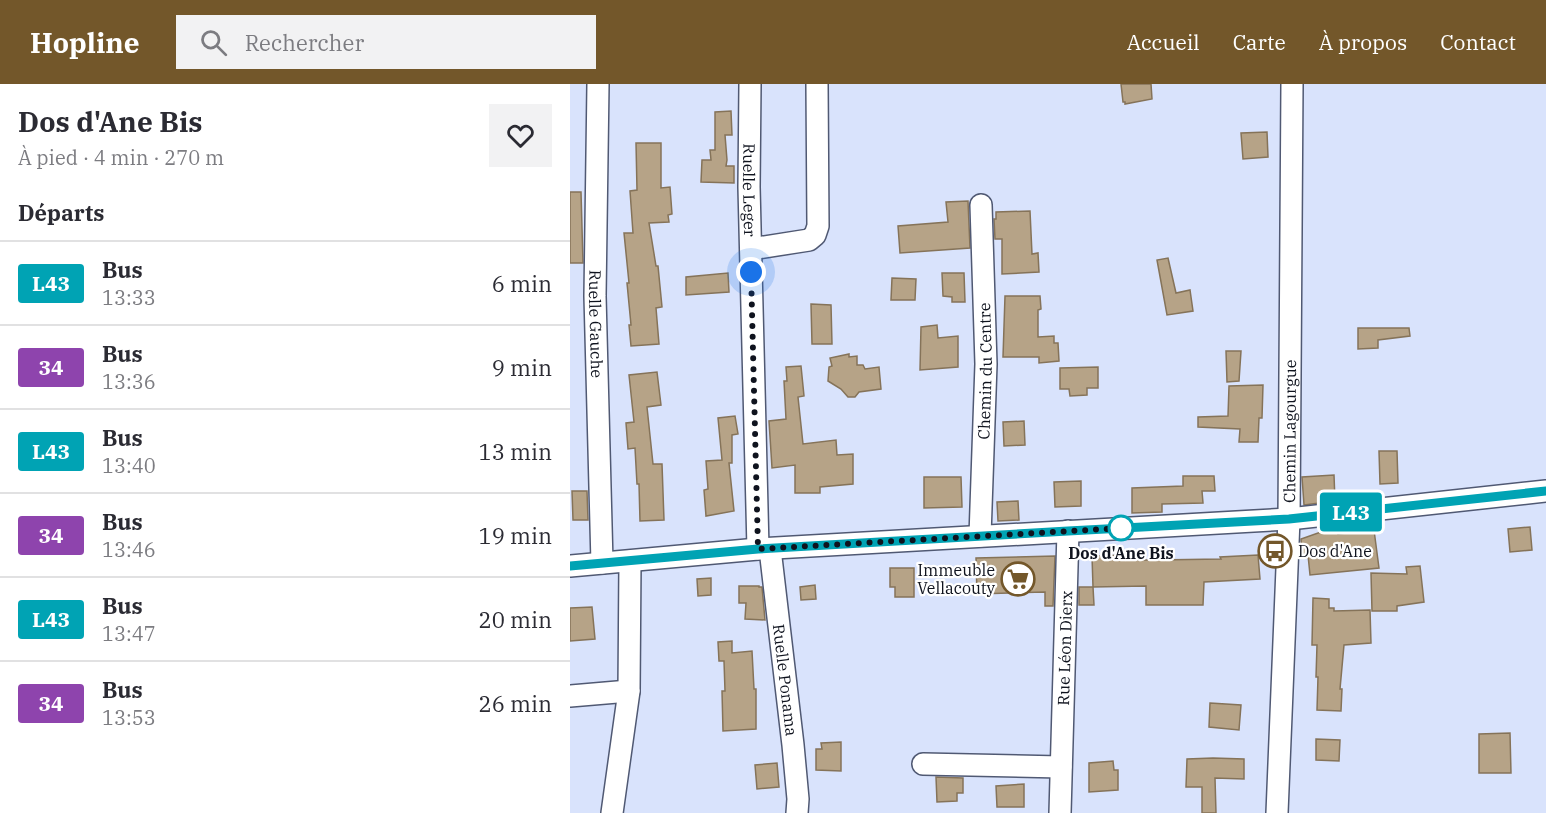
<!DOCTYPE html>
<html lang="fr">
<meta charset="utf-8">
<style>
:root{--surface:#fff;--page:#f2f2f3;--text:#2b2b33;--muted:#7c7c81;--line:#e1e1e2;--accent:#73572a}
body{margin:0;font-family:"IBM Plex Serif",serif;background:var(--page);color:var(--text);height:100vh;display:flex;flex-direction:column;font-size:22px;white-space:nowrap}
*{box-sizing:border-box;margin:0}
p{font-size:20px;color:var(--muted)}
.icon{flex:none;width:33px;height:33px;fill:none;stroke:currentColor;stroke-width:2;stroke-linecap:round;stroke-linejoin:round}
.map{position:relative;flex:1;overflow:hidden}
.drawer{display:flex;flex-direction:column;background:var(--surface);width:570px}
.drawer>*{flex:none}
.badge{padding:0 12px;border-radius:4px;font-size:21px;line-height:39px}
.you{position:absolute;width:30px;height:30px;margin:-15px;border:4px solid #fff;border-radius:50%;background:#1a73e8;box-shadow:0 0 0 9px #1a73e833}
.map>.badge{position:absolute;translate:-50% -50%;box-shadow:0 0 0 3px #fff}
h2{padding:0 18px;font-size:22px;line-height:54px}
.round{display:grid;place-items:center;flex:none;width:63px;height:63px;border-radius:0px;background:var(--page)}
.overview{display:flex;align-items:center;justify-content:space-between;height:102px;padding:0 18px}
h1{font-size:28px;font-weight:700;line-height:45px}
ul{padding:0;list-style:none}
li{display:flex;align-items:center;gap:18px;height:84px;padding:0 18px;border-top:2px solid var(--line)}
li div{flex:1}
li b{display:block;font-size:22px}
li em{font-style:normal}
li .badge{min-width:66px;font-weight:700;text-align:center}
header{display:flex;align-items:center;gap:36px;box-sizing:border-box;height:84px;padding:0 30px;background:var(--accent);color:#fff}
header strong{font-size:28px}
nav{display:flex;gap:33px;margin-inline-start:auto;font-size:21px}
.search{width:420px;height:54px;background:var(--page);display:flex;align-items:center;gap:15px;box-sizing:border-box;padding:0 21px;border-radius:0px;color:var(--muted);font-size:22px}
main{display:flex;flex:1;min-height:0}
.map>svg:first-child{display:block}
.building{fill:#b6a387;stroke:#857359;stroke-width:1.5}
.lines{fill:none;stroke-linecap:round;stroke-linejoin:round}
.minor-casing{stroke:#505973;stroke-width:24}
.minor{stroke:#fff;stroke-width:21}
.line-casing{stroke:#fff;stroke-width:14}
.line{stroke:#00a3b4;stroke-width:9}
.walk{stroke:#0f131e;stroke-width:6;stroke-dasharray:0 10.8}
.stop-dot{fill:#fff;stroke:#00a3b4;stroke-width:3}
.labels{text-anchor:middle;dominant-baseline:central;stroke-width:4.5;stroke-linejoin:round;paint-order:stroke}
.street-label{font-size:16px;fill:#0f131e;stroke:#fff}
.poi-label{font-size:16px;fill:#0f131e;stroke:#fff;text-anchor:start}
.stop-label{font-size:16px;font-weight:bold;fill:#0f131e;stroke:#fff}
</style>
<header>
<strong>Hopline</strong>
<div class="search"><svg class="icon" aria-label="search" viewBox="0 0 24 24"><circle cx="10" cy="10" r="6"/><path d="M15 15l6 6"/></svg>Rechercher</div>
<nav><a>Accueil</a><a>Carte</a><a>À propos</a><a>Contact</a></nav>
</header>
<main>
<section class="drawer">
<div class="overview"><div><h1>Dos d'Ane Bis</h1><p>À pied · 4 min · 270 m</p></div><a class="round"><svg class="icon" aria-label="heart" viewBox="0 0 24 24"><path d="M12 20l-8-8c-3-5 5-10 8-4 3-6 11-1 8 4z"/></svg></a></div>
<h2>Départs</h2>
<ul>
<li><span class="badge" style="background:#00a3b4;color:#fff">L43</span><div><b>Bus</b><p>13:33</p></div><em>6 min</em></li>
<li><span class="badge" style="background:#8e44ad;color:#fff">34</span><div><b>Bus</b><p>13:36</p></div><em>9 min</em></li>
<li><span class="badge" style="background:#00a3b4;color:#fff">L43</span><div><b>Bus</b><p>13:40</p></div><em>13 min</em></li>
<li><span class="badge" style="background:#8e44ad;color:#fff">34</span><div><b>Bus</b><p>13:46</p></div><em>19 min</em></li>
<li><span class="badge" style="background:#00a3b4;color:#fff">L43</span><div><b>Bus</b><p>13:47</p></div><em>20 min</em></li>
<li><span class="badge" style="background:#8e44ad;color:#fff">34</span><div><b>Bus</b><p>13:53</p></div><em>26 min</em></li>
</ul>
</section>
<div class="map">
<svg width="976" height="729" viewBox="0 0 976 729">
<rect width="100%" height="100%" fill="#d9e3fc"/>
<g class="building">
<polygon points="551,0 581,0 582,15 555,20 555,18 553,18"/>
<polygon points="161,27 162,51 155,51 157,76 156,82 164,82 164,99 131,98 132,76 141,76 140,66 145,66 145,28"/>
<polygon points="697,48 698,73 673,75 671,49"/>
<polygon points="66,59 91,59 91,104 100,103 102,130 98,131 99,138 79,139 86,182 88,182 92,223 86,224 89,260 61,262 59,241 61,241 57,199 59,199 54,149 63,149 60,107 67,106"/>
<polygon points="0,108 11,108 13,179 0,179"/>
<polygon points="398,117 400,164 330,169 328,142 378,138 376,118"/>
<polygon points="460,127 462,170 468,169 469,188 432,190 432,155 425,155 424,135 426,135 426,128"/>
<polygon points="598,174 606,209 620,206 623,227 597,231 587,176"/>
<polygon points="158,189 159,208 116,211 116,193"/>
<polygon points="372,189 394,189 395,218 382,218 382,213 373,212"/>
<polygon points="322,194 346,195 345,216 321,216"/>
<polygon points="435,212 470,212 471,225 468,226 468,253 484,252 484,259 488,259 489,277 469,279 469,273 433,273"/>
<polygon points="241,220 261,221 262,260 242,260"/>
<polygon points="367,241 368,254 388,252 388,283 350,286 351,243"/>
<polygon points="788,244 839,244 840,252 808,256 808,264 788,265"/>
<polygon points="656,267 671,267 669,297 657,298"/>
<polygon points="279,270 279,273 287,272 287,281 293,281 295,285 309,283 311,305 289,308 285,313 278,313 271,305 258,297 259,283 262,282 260,274"/>
<polygon points="231,282 234,312 228,313 233,360 266,356 267,371 283,370 283,400 250,403 250,409 225,409 225,381 202,384 199,337 216,335 214,297 217,297 216,283"/>
<polygon points="528,283 528,304 517,304 517,311 500,312 499,305 490,305 490,284"/>
<polygon points="87,288 91,321 77,323 83,380 92,380 94,436 70,437 69,400 67,400 65,364 58,365 56,339 64,338 59,291"/>
<polygon points="693,301 692,334 689,334 688,358 669,358 670,345 628,343 628,333 658,332 659,302"/>
<polygon points="165,332 168,350 162,351 162,379 159,379 164,427 136,432 134,406 138,405 136,377 152,376 148,334"/>
<polygon points="454,337 455,361 434,362 433,338"/>
<polygon points="809,367 827,367 828,399 810,400"/>
<polygon points="764,391 765,417 734,421 732,393"/>
<polygon points="613,392 644,392 645,407 632,407 633,419 592,420 592,428 562,429 562,404 613,402"/>
<polygon points="354,393 391,393 392,423 354,424"/>
<polygon points="511,397 511,422 485,423 484,398"/>
<polygon points="2,407 17,407 18,436 3,436"/>
<polygon points="448,417 449,436 428,437 427,418"/>
<polygon points="765,443 768,443 768,450 804,446 809,484 740,491 738,471 732,472 731,455"/>
<polygon points="960,443 962,466 940,468 938,445"/>
<polygon points="554,471 554,476 585,476 651,475 650,473 688,471 690,495 634,498 633,521 576,521 576,502 523,503 522,472"/>
<polygon points="485,472 483,522 475,522 475,508 407,510 406,474"/>
<polygon points="850,482 854,518 827,522 827,527 802,527 801,489 837,490 836,483"/>
<polygon points="320,484 344,484 344,513 325,513 325,503 320,503"/>
<polygon points="141,494 141,511 128,512 127,495"/>
<polygon points="245,501 246,515 231,516 230,503"/>
<polygon points="169,502 189,502 189,503 192,503 195,536 175,535 176,519 169,519"/>
<polygon points="509,503 523,503 524,521 509,521"/>
<polygon points="743,514 759,515 759,524 764,524 764,527 800,526 801,559 774,561 770,605 772,605 771,627 747,626 748,593 746,593 747,561 742,561"/>
<polygon points="22,523 25,555 0,557 0,524"/>
<polygon points="162,557 162,569 182,567 184,605 186,605 186,645 153,647 152,607 155,607 154,577 149,577 148,558"/>
<polygon points="640,619 671,621 669,646 639,643"/>
<polygon points="940,649 941,689 909,689 909,650"/>
<polygon points="746,655 770,656 769,677 746,676"/>
<polygon points="271,658 271,687 246,686 246,665 252,665 251,659"/>
<polygon points="643,674 674,675 674,695 645,694 646,729 632,729 632,703 616,703 617,675"/>
<polygon points="543,677 544,686 548,686 548,706 519,708 519,679"/>
<polygon points="207,679 209,703 187,705 185,681"/>
<polygon points="366,693 393,694 393,709 387,709 387,717 367,718"/>
<polygon points="454,700 454,723 427,723 426,702"/>
</g>
<g class="lines">
<g class="minor-casing">
<g id="minor">
<path id="s1" d="M28,0L25,212L32,479"/>
<path id="s2" d="M180,0L179,103L188,465"/>
<polyline points="181,165 239,156 245,151 248,142 247,0"/>
<path id="s3" d="M410,452L416,280L411,121"/>
<path id="s4" d="M200,465L223,661L228,715L227,729"/>
<polyline points="0,482 188,465 719,435 976,407"/>
<polyline points="0,612 59,607"/>
<polyline points="353,680 491,683"/>
<polyline points="42,729 59,607 60,477"/>
<path id="s5" d="M490,729L498,447"/>
<path id="s6" d="M707,729L719,435L722,0"/>
</g>
</g>
<use href="#minor" class="minor"/>
</g>
<g class="lines">
<g class="line-casing">
<polyline id="line" points="0,482 188,465 498,447 719,435 976,407"/>
</g>
<use href="#line" class="line"/>
<polyline class="walk" points="181,188 188,465 554,444 551,444"/>
</g>
<defs>
<g id="bus-ring" transform="scale(1.725)"><circle r="9.5" fill="#fff" stroke="#73572a" stroke-width="1.5"/><path d="M-5-6H5V4H4V6H2V4H-2V6H-4V4H-5ZM-3.5-4V0h7V-4ZM-3.5 1.2v1.5H-2V1.2ZM2 1.2v1.5H3.5V1.2Z" fill="#73572a"/></g>
<g id="supermarket-ring" transform="scale(1.725)"><circle r="9.5" fill="#fff" stroke="#73572a" stroke-width="1.5"/><path d="M-6-5.5h2.5l.6 2H6L4.5 2H-2.5L-4.4-4H-6ZM-1.5 3.2a1.3 1.3 0 1 0 .1 0ZM3 3.2a1.3 1.3 0 1 0 .1 0Z" fill="#73572a"/></g>
</defs>
<g fill-rule="evenodd">
<use href="#bus-ring" x="705" y="467"/>
<use href="#supermarket-ring" x="448" y="495"/>
</g>
<circle class="stop-dot" cx="551" cy="444" r="12"/>
<g class="labels">
<g class="street-label">
<text stroke="none"><textPath href="#s2" startOffset="106">Ruelle Leger</textPath></text>
<text stroke="none"><textPath href="#s1" startOffset="240">Ruelle Gauche</textPath></text>
<text stroke="none"><textPath href="#s3" startOffset="165">Chemin du Centre</textPath></text>
<text stroke="none"><textPath href="#s6" startOffset="382">Chemin Lagourgue</textPath></text>
<text stroke="none"><textPath href="#s5" startOffset="165">Rue Léon Dierx</textPath></text>
<text stroke="none"><textPath href="#s4" startOffset="132">Ruelle Ponama</textPath></text>
</g>
<g class="poi-label">
<text x="728" y="467">Dos d'Ane</text>
<text x="425" y="486" text-anchor="end">Immeuble<tspan x="425" dy="18">Vellacouty</tspan></text>
</g>
<g class="stop-label">
<text x="551" y="469">Dos d'Ane Bis</text>
</g>
</g>
</svg>
<div class="you" style="left:181px;top:188px"></div>
<b class="badge" style="left:781px;top:428px;background:#00a3b4;color:#fff">L43</b>
</div>
</main>
